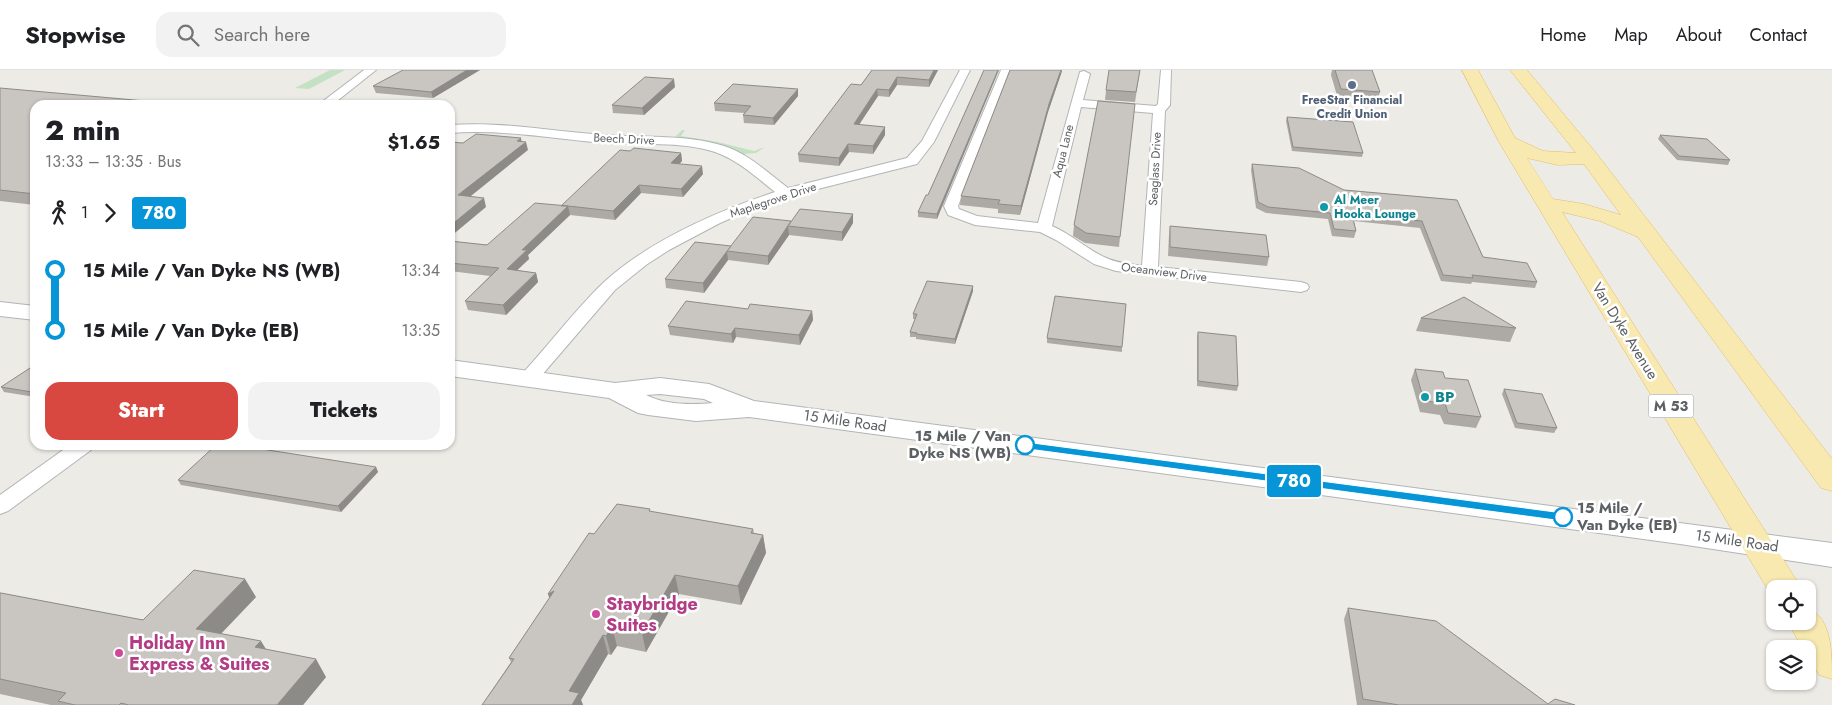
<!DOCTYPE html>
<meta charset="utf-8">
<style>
:root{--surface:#fff;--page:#f2f2f2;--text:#202124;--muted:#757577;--line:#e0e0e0;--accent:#d84740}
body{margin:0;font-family:Jost,sans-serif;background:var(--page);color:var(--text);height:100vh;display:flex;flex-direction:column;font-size:19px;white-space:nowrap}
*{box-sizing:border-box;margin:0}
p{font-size:16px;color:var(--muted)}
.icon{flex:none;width:28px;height:28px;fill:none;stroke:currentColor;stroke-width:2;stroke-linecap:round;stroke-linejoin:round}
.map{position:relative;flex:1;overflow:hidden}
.details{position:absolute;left:30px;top:30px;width:425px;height:350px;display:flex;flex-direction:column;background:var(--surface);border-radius:15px;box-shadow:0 1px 4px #0004}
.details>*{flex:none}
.badge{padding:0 10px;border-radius:4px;font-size:18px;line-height:32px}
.fabs{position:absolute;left:1766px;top:510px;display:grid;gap:10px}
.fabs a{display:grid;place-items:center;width:50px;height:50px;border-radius:10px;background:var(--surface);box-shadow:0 1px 4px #0004;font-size:25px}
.map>.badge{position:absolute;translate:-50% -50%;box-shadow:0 0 0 2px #fff}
.legs{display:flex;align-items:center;gap:8px;height:55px;padding:0 15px;font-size:16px}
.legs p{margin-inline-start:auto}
.overview{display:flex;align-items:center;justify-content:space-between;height:85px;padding:0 15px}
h1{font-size:28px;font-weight:800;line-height:38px}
.button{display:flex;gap:10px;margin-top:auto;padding:10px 15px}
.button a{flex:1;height:58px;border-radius:15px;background:var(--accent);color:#fff;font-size:20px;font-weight:800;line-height:58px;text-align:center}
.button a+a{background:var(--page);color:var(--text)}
ul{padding:0 15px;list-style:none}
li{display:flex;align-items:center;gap:18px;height:60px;font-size:19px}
li i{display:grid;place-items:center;width:8px;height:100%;margin:0 6px;background:currentColor}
li i::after{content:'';width:12px;height:12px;margin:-6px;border:4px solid;border-radius:50%;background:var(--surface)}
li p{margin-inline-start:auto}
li:first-child i{background:linear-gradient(#0000 50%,currentColor 0)}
li:last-child i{background:linear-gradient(currentColor 50%,#0000 0)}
header{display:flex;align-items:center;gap:30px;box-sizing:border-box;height:70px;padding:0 25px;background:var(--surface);border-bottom:1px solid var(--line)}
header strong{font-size:24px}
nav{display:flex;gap:28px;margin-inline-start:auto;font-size:18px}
.search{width:350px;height:45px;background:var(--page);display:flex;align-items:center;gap:12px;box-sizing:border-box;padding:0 18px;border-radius:15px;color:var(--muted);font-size:19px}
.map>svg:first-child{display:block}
.green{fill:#c4e2c3}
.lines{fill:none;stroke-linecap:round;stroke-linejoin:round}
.street-casing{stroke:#b2b5b8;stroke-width:2}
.secondary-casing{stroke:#b1b4b8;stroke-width:2}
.primary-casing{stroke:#e4bd67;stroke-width:1}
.street{fill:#fff;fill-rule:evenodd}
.secondary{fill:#fff;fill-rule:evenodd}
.primary{fill:#f7e9b0;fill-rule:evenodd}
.wall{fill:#adaaa6}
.shaded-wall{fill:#8d8b87}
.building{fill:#c9c6c1;stroke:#8d8b87}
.line-1{fill:#0696d7;stroke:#fff}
.service-dot{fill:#5c6f8a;stroke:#fff;stroke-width:2}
.culture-dot{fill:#0f9aa8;stroke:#fff;stroke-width:2}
.stop-1-dot{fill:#fff;stroke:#0696d7;stroke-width:2.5}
.hotel-dot{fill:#d1479c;stroke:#fff;stroke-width:2}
.labels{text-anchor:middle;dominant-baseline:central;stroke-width:5;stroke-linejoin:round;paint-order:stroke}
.far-service-label{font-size:12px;font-weight:bold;fill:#4e5e75;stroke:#fff}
.far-street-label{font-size:12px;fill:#5c6063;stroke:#fff}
.far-culture-label{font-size:12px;font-weight:bold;fill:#0d838f;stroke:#fff;text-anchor:start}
.shield{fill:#fff;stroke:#8d9092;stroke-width:1}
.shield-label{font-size:14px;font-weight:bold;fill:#5c6063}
.street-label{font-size:15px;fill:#5c6063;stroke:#fff}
.culture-label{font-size:15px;font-weight:bold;fill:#0d838f;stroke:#fff;text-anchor:start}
.stop-label{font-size:15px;font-weight:bold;fill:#5c6063;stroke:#fff;text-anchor:end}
.near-hotel-label{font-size:18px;font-weight:bold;fill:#b23c85;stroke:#fff;text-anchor:start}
</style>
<header>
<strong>Stopwise</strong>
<div class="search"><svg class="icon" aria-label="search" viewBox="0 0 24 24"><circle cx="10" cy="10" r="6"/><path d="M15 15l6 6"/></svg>Search here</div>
<nav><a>Home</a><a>Map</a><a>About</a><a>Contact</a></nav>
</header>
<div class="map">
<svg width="1832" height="635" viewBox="0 0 1832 635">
<rect width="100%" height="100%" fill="#edebe5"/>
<g class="green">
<polygon points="330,0 345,0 309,19 295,18"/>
<polygon points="682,60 685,60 681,66 718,72 754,81 765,77 756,83 744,84 677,68 676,66"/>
</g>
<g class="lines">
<g class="street-casing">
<g id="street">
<polygon points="364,0 376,0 332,35 318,35"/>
<path d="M960,0H970L934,72L917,94L790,126L752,139L720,153L669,180L646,195L615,220L535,313L528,315L521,313L519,309L521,305C548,276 575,240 603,213C650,170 715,142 775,122C756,107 738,90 715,82C680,71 641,75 605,73C553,69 503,59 450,63V55C503,51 554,62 606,65C645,68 686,64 724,76C749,84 768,103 788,118L907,88L922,71Z"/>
<path d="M1001,0H1011L958,136L959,139L977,146L1038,153L1080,2L1084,1L1090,4L1083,30L1156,36L1158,34L1161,0H1171L1170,35L1165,41L1158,197L1301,212L1307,214L1309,217L1307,220L1301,222L1116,201L1094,194L1056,170L1040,162L975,155L948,145L944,136ZM1081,37L1153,43L1142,196C1129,194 1116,193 1104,187C1085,178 1071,164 1052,156Z"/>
<polygon points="70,375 94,375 91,380 8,441 0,444 0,425"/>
</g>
</g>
<g class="secondary-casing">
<g id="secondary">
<polygon points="0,232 35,236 35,250 0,246"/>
<path d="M450,290L615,313L660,308L709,314L754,331L1832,473V497L1680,474L749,347L696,351L648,345L638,343L609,328L450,306ZM660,324L704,329L713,333C692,335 665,335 646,325Z"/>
</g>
</g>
<g class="primary-casing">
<g id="primary">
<path d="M1462,0H1478L1515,68L1543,81L1576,83L1510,0H1527L1596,83L1832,389V421L1821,418L1638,167L1600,151L1562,142L1802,519H1775V529L1773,528L1499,72ZM1527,88L1558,95L1584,94L1621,145L1584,134L1553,129Z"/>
<path d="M1808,538C1832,548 1832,583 1832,609L1819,605L1808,586V579H1803L1787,551H1808Z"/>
</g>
</g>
<use href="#street" class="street"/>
<use href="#secondary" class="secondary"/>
<use href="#primary" class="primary"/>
</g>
<g class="wall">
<polygon points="480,0 433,28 376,23 373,16"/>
<polygon points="872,0 938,0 929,17 897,15 889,27 878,26 859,55 885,57 885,65 873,84 849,82 839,96 799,92 798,84 861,15"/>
<polygon points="984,0 937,149 918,147 918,142 928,125"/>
<polygon points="1010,0 1062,0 1061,4 1048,42 1020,145 998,143 998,139 960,135 961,126"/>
<polygon points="1140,0 1135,32 1105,30 1106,20"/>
<polygon points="1332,0 1372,0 1380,22 1377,32 1338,29 1331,5"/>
<polygon points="675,17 644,45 613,43 612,35"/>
<polygon points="0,18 35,35 35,135 0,131"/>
<polygon points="798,26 774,55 744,53 743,45 745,43 715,41 714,33"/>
<polygon points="1287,47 1363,83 1362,87 1292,81 1286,51"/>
<polygon points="1660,65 1730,90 1728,95 1677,90 1658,69"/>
<polygon points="630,81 681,83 682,91 679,94 703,104 683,127 641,123 615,150 570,145 528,185 529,189 517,200 536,203 538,212 506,245 468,240 465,231 490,206 450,201 450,171 487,175 561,136"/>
<polygon points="1252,94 1344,120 1457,130 1483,187 1537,212 1535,218 1472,212 1471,214 1441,211 1420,158 1354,151 1356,161 1354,168 1332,166 1328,149 1266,143 1256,138 1251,100"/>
<polygon points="853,144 853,153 842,171 789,165 768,195 728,190 704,223 666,218 665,209 731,176 791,151"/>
<polygon points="1074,155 1120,167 1119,177 1085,173 1073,166"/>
<polygon points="1170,156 1269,187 1267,196 1168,186 1169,165"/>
<polygon points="973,221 955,274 916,269 916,267 910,267 910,262 915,249 913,249 913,244"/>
<polygon points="748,239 812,241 813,250 800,275 736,267 733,273 670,265 668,256"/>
<polygon points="1421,248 1516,258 1510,272 1416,261"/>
<polygon points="1198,262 1238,316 1237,321 1197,316 1197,267"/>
<polygon points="1047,268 1122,277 1122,282 1047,273"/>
<polygon points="35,299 35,327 4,322 1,317"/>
<polygon points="1415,299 1445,308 1481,347 1476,358 1444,354 1440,345 1420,342 1411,310"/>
<polygon points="1504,319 1557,358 1554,363 1515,358 1502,324"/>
<polygon points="376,397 378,402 341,442 181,415 178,410"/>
<polygon points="651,442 753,459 754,463 763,465 766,483 741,535 679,524 646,582 617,576 611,585 608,584 581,630 583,635 482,635 511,592 509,588 594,464"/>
<polygon points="0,523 143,550 256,527 221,564 265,579 326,607 303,635 51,635 0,624"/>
<polygon points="1348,538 1548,634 1575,635 1357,635 1344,549"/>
</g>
<g class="shaded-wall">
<polygon points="467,0 480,0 433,28 431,22"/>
<polygon points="934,0 938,0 929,17 929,10"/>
<polygon points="998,0 999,0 937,149 937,144"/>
<polygon points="1061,0 1062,0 1061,4 1048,42 1020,145 1021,136 1049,34"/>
<polygon points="897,7 897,15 889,27 889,20"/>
<polygon points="674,9 675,17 644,45 642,38"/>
<polygon points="798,19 798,26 774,55 773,48"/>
<polygon points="877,19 878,26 854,62 854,54"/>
<polygon points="885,57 885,65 873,84 873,76"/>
<polygon points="521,68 522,75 526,72 528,80 461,134 458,125"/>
<polygon points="848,74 849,82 839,96 839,88"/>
<polygon points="681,83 682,91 672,101 671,93"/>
<polygon points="702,96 703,104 683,127 681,119"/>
<polygon points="639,115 641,123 615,150 613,141"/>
<polygon points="484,128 486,137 450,167 450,156"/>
<polygon points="568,136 570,145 528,185 529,189 509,208 507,199 522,180"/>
<polygon points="853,144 853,153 842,171 842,162"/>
<polygon points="788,156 789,165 768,195 768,186"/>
<polygon points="727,181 728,190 704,223 703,213"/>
<polygon points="536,203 538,212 506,245 503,235"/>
<polygon points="973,216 973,221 955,274 955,269"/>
<polygon points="812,241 813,250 800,275 799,265"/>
<polygon points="735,258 736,267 733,273 731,264"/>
<polygon points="376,397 378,402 341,442 338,436"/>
<polygon points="763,465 766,483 741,535 738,516"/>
<polygon points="675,505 679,524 646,582 642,563"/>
<polygon points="245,509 256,527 208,577 196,559"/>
<polygon points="554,521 554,543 548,524"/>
<polygon points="612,557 617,576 611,585 606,566"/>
<polygon points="603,565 608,584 581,630 583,635 572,635 569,621"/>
<polygon points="261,571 272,589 255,577"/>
<polygon points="316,589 326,607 303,635 277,635"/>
</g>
<g class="building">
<polygon points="403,0 467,0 431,22 373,16"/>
<polygon points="872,0 934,0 929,10 897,7 889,20 877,19 854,54 885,57 873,76 848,74 839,88 798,84 851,14 861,15"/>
<polygon points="984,0 998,0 937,144 918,142 926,125 928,125"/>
<polygon points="1010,0 1061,0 1049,34 1021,136 998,134 1000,130 961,126"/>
<polygon points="1109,0 1140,0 1136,22 1106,20"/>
<polygon points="1335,0 1372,0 1380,22 1341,19"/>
<polygon points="645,7 674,9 642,38 612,35"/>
<polygon points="733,14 798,19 773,48 743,45 751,36 714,33"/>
<polygon points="0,18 190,35 35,35 35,124 0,120"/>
<polygon points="1098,31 1135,34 1120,167 1086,163 1074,155"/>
<polygon points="1287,47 1353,52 1363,83 1293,77"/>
<polygon points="476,64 521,68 517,71 526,72 458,125 484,128 450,156 450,126 451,125 450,125 450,72 463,73"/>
<polygon points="1660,65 1707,69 1730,90 1679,86"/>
<polygon points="634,78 681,83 671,93 702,96 681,119 639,115 613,141 568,136 522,180 527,180 507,199 536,203 503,235 465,231 499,198 450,193 450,171 487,175 535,133 568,136 561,136 620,80 630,81"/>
<polygon points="1252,94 1299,98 1344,120 1457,130 1483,187 1527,193 1537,212 1472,205 1473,208 1443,205 1422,151 1352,145 1356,161 1334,159 1330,143 1268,137 1258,132"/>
<polygon points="800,139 853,144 842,162 788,156"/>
<polygon points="753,147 791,151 768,186 727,181"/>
<polygon points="1170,156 1266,165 1269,187 1170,177"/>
<polygon points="695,172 731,176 703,213 665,209"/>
<polygon points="927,211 973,216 955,269 916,264 917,263 910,262 917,244 913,244"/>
<polygon points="1055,226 1126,234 1122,277 1047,268"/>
<polygon points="1464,227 1516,258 1421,248"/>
<polygon points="686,231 748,239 750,234 812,241 799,265 735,258 731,264 668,256"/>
<polygon points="1198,262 1236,266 1238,316 1198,311"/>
<polygon points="30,298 35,299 35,320 32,322 1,317"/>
<polygon points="1415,299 1443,302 1445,308 1468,310 1481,347 1448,343 1445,333 1424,331"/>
<polygon points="1504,319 1542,324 1557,358 1517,353"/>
<polygon points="216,375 236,375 376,397 338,436 178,410"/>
<polygon points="617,434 650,439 649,441 753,459 751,463 763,465 738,516 675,505 642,563 612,557 606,566 603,565 569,621 579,623 572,635 482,635 514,589 509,588 554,521 548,524 589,463 594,464"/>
<polygon points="194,500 245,509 196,559 261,571 255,577 316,589 277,635 129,635 121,633 119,635 75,635 58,631 66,623 0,609 0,523 1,523 143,550"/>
<polygon points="1348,538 1436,551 1548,634 1555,629 1575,635 1399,635 1363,629"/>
</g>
<polygon class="line-1" points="1025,372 1563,443 1569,447 1563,451 1021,378 1019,375"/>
<circle class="service-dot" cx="1352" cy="15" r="5"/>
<g class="culture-dot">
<circle cx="1324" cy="137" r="5"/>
<circle cx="1425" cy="327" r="5"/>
</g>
<g class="stop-1-dot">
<circle cx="1025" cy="375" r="9"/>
<circle cx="1563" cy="447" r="9"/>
</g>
<g class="hotel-dot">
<circle cx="596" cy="544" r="5"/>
<circle cx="119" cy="583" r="5"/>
</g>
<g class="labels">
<g class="far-service-label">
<text x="1352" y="30">FreeStar Financial<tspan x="1352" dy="14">Credit Union</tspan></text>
</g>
<g class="far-street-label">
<text transform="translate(624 69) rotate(3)">Beech Drive</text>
<text transform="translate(1063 81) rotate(-76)">Aqua Lane</text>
<text transform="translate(1155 99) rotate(-87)">Seaglass Drive</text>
<text transform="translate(773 130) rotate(-18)">Maplegrove Drive</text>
<text transform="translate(1164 202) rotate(7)">Oceanview Drive</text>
</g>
<g class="far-culture-label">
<text x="1334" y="130">Al Meer<tspan x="1334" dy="14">Hooka Lounge</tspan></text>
</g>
<rect class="shield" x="1648.5" y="324.5" width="45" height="23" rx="4"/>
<g class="shield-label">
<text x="1671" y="336">M 53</text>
</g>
<g class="street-label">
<text transform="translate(1625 261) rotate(58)">Van Dyke Avenue</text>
<text transform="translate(845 351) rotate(8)">15 Mile Road</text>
<text transform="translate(1737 471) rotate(8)">15 Mile Road</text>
</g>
<g class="culture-label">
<text x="1435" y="327">BP</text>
</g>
<g class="stop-label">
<text x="1011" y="366">15 Mile / Van<tspan x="1011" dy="17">Dyke NS (WB)</tspan></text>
<text x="1577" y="438" text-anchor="start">15 Mile /<tspan x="1577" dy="17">Van Dyke (EB)</tspan></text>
</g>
<g class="near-hotel-label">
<text x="606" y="534">Staybridge<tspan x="606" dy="21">Suites</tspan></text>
<text x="129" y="573">Holiday Inn<tspan x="129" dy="21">Express &amp; Suites</tspan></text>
</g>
</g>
</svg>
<div class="fabs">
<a><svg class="icon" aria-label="locate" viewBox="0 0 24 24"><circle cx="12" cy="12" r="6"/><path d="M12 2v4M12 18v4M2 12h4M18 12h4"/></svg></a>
<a><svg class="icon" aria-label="layers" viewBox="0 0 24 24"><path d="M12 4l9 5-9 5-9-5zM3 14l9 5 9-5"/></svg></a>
</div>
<b class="badge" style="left:1294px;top:411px;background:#0696d7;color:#fff">780</b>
<section class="details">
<div class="overview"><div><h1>2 min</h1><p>13:33 – 13:35 · Bus</p></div><b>$1.65</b></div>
<div class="legs"><svg class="icon" aria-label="walk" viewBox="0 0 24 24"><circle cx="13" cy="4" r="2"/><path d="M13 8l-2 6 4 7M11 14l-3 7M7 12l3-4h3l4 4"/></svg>1<svg class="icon" aria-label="forward" viewBox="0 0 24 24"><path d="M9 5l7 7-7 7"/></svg><b class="badge" style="background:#0696d7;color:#fff">780</b></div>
<ul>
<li><i style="color:#0696d7"></i><b>15 Mile / Van Dyke NS (WB)</b><p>13:34</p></li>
<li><i style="color:#0696d7"></i><b>15 Mile / Van Dyke (EB)</b><p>13:35</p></li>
</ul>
<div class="button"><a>Start</a><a>Tickets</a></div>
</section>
</div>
